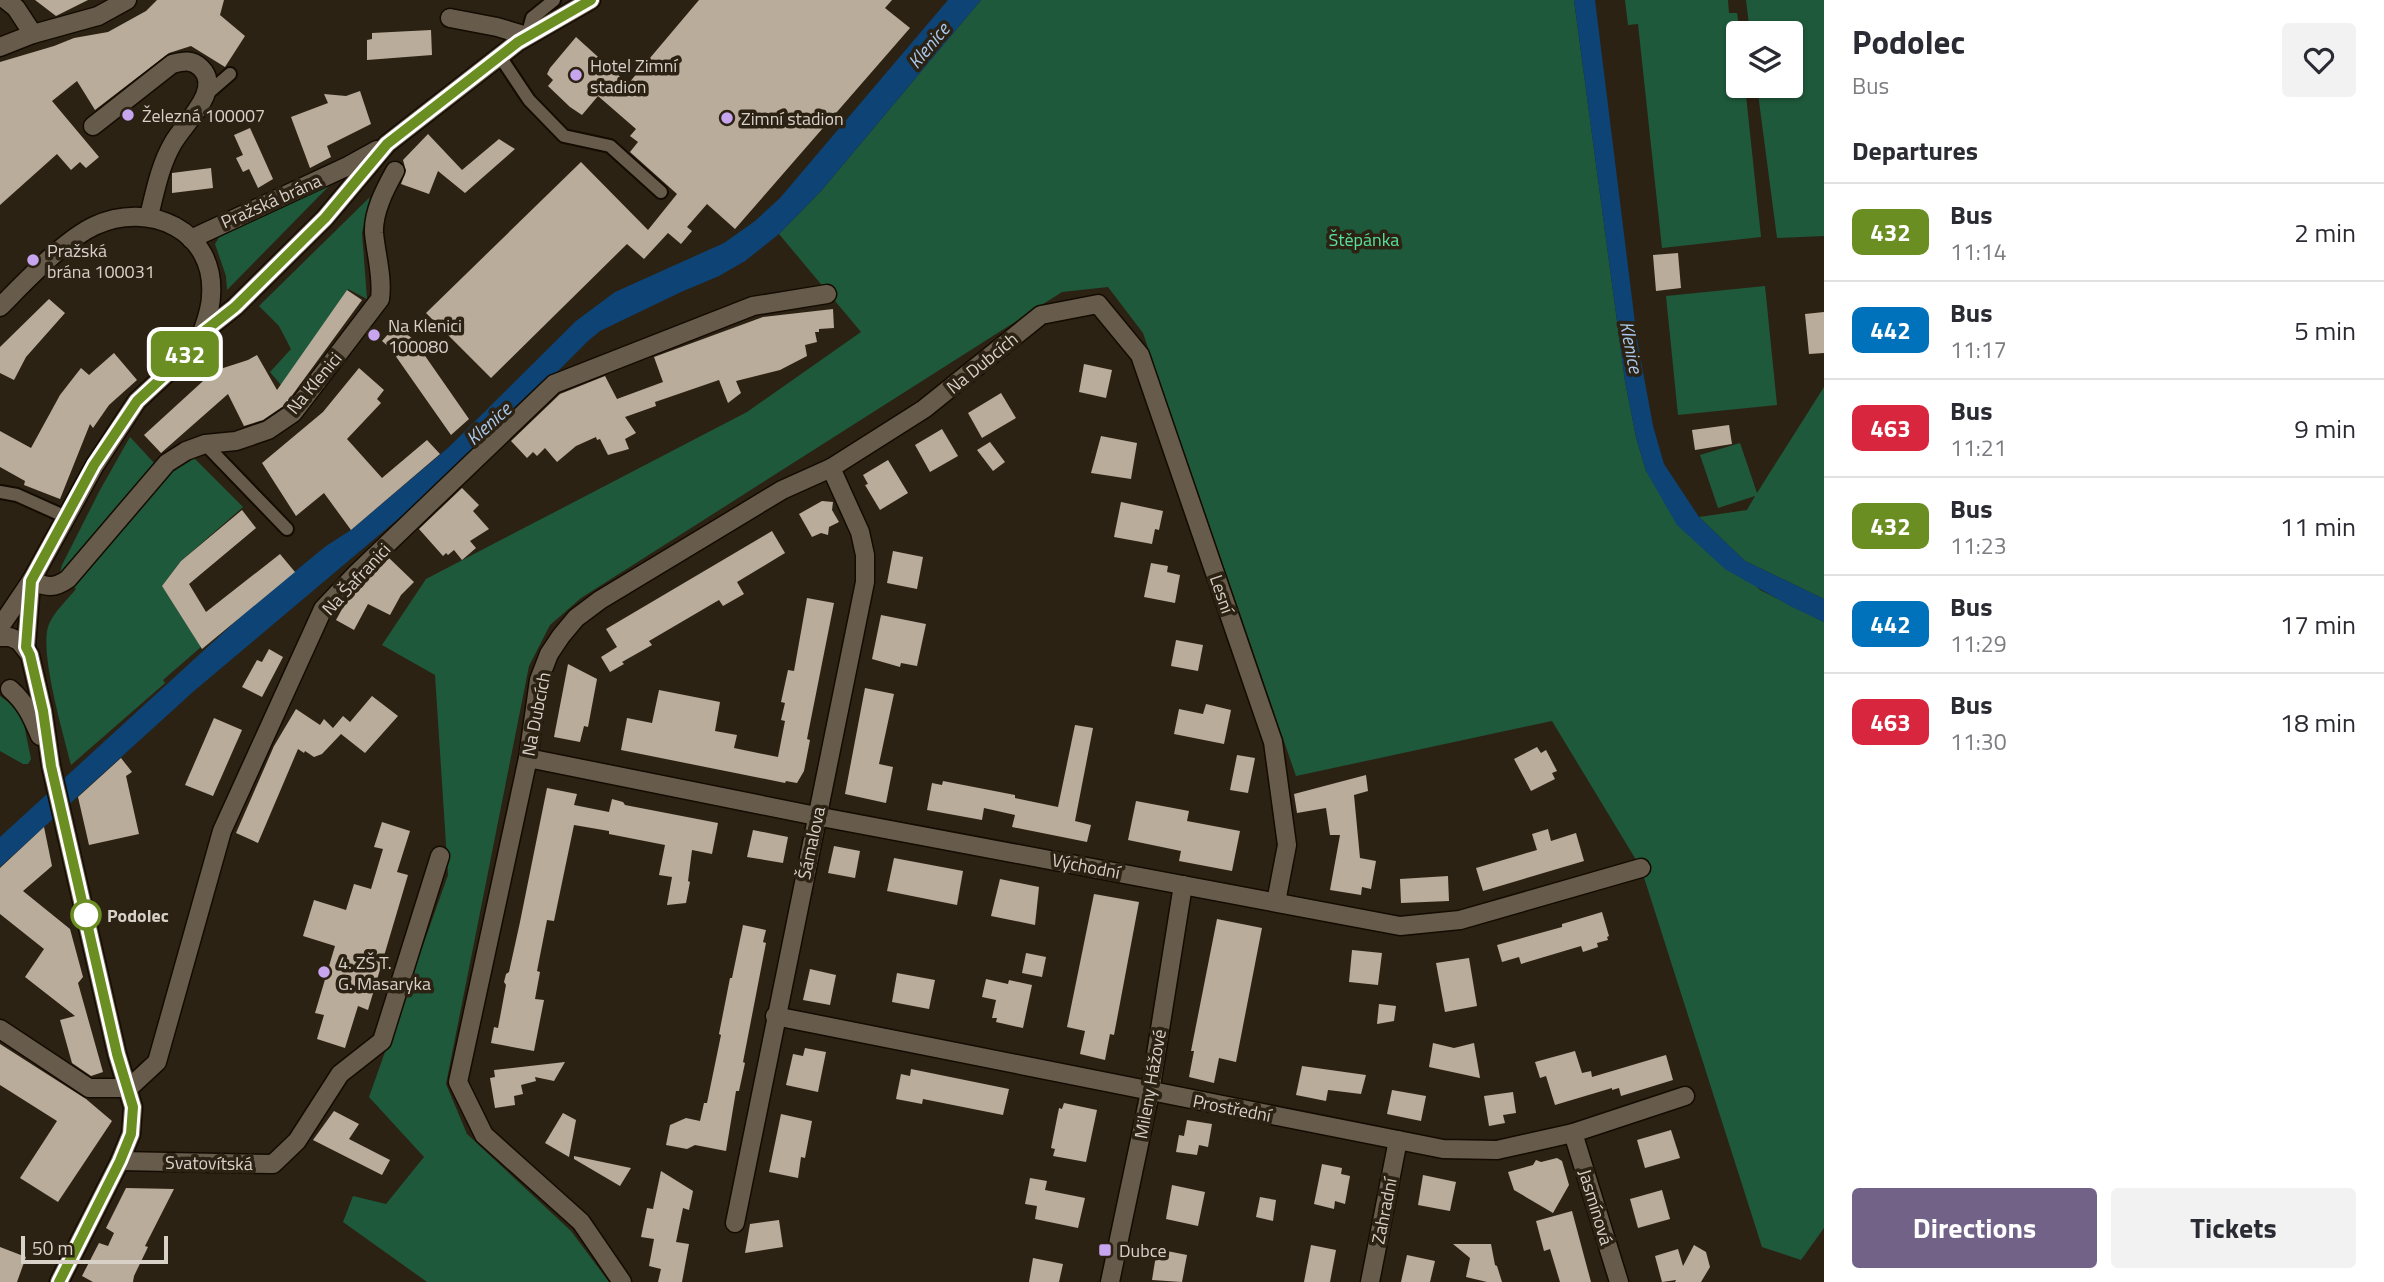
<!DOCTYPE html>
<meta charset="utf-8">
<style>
:root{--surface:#fff;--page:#f2f2f3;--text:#2b2b33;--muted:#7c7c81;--line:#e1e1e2;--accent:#726288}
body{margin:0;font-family:"Titillium Web",sans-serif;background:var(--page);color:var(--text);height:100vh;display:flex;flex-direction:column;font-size:26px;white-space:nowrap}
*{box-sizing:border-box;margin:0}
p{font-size:23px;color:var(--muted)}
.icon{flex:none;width:38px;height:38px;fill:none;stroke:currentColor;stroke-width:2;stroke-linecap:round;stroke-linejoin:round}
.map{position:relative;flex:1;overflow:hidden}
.side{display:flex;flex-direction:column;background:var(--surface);width:560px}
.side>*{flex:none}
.badge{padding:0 14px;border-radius:10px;font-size:24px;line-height:46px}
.buttons{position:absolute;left:1726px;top:21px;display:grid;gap:14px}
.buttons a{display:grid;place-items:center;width:77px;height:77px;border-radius:7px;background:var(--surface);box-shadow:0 2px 5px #0004;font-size:35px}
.scale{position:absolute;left:21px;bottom:18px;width:147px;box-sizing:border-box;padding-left:7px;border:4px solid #d8d1c8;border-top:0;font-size:19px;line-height:24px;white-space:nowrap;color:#d8d1c8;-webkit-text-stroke:5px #2c2214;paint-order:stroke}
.map>.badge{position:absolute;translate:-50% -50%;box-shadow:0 0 0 4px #fff}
h2{padding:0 28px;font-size:26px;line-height:63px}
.round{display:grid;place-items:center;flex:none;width:74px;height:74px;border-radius:7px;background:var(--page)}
.head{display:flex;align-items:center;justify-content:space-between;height:119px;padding:0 28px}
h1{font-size:33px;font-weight:700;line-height:52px}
.button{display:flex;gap:14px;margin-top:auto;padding:14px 28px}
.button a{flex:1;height:80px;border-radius:7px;background:var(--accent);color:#fff;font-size:28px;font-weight:700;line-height:80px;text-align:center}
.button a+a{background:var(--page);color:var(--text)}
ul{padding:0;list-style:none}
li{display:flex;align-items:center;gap:21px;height:98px;padding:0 28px;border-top:2px solid var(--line)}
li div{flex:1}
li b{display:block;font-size:26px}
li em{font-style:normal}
li .badge{min-width:77px;font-weight:700;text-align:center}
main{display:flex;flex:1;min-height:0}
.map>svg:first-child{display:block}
.green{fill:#1e593b}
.water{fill:#0d4375}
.building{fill:#baac9b}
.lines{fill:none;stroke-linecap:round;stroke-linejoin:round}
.service-casing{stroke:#140b01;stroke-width:16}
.minor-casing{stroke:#140b01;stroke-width:21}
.service{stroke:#675b4b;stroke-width:12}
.minor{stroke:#675b4b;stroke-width:18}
.line-casing{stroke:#fff;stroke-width:16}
.line{stroke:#6b8e23;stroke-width:10}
.poi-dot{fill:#c8a6ef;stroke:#2c2214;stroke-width:2.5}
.stop-dot{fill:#fff;stroke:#6b8e23;stroke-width:3.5}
.labels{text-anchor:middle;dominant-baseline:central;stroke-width:7;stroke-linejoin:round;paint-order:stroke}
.poi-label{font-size:18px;fill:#d8d1c8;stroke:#2c2214;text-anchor:start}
.street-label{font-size:18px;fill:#d8d1c8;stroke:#2c2214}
.park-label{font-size:18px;fill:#57e29d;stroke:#2c2214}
.stop-label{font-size:18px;font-weight:bold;fill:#d8d1c8;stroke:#2c2214;text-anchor:start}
.water-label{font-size:19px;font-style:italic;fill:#a8c9ed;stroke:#2c2214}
</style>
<main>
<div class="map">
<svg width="1824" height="1282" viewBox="0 0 1824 1282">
<rect width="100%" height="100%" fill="#2c2214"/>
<g class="green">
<polygon points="981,0 1574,0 1625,381 1636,437 1646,471 1760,590 1824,622 1824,1228 1801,1260 1762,1247 1641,868 1552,721 1296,776 1143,333 1108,287 1062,292 581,598 550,625 529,666 446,1084 467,1134 571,1231 609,1282 427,1282 343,1222 353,1196 386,1204 424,1157 369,1097 448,875 435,675 382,645 426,579 747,412 861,332 779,234 821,191"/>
<polygon points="1625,0 1728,0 1729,13 1737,13 1740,33 1738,33 1738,86 1745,86 1761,237 1662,248 1638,24 1628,25"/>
<polygon points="1746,0 1824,0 1824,236 1777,238 1757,86 1790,86 1790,33 1750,33"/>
<polygon points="331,184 227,290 226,276 215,244 221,234"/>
<polygon points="370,197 362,233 367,299 348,289 281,385 270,372 291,349 279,326 259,306"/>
<polygon points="1765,286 1777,405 1678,415 1666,296"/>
<polygon points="1824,387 1824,599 1745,561 1699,517 1747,510 1755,496 1718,508 1700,455 1740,443 1757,493"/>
<polygon points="130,437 156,465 59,576 62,565 100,490"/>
<path d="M190,454L243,507L181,561L162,586L201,647L163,680L165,683L71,765C64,735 38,650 49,624C55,611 67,600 76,589L73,586L172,467Z"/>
<polygon points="0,696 18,709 22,715 31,759 28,764 23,764 0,751"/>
</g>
<g class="water">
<polygon points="948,0 981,0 821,191 779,234 745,261 719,276 681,292 600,331 588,341 508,421 436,487 194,691 0,867 0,837 248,610 326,546 351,530 449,447 576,321 615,292 724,243 755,221 780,198"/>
<polygon points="1574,0 1595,0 1637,339 1653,426 1664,464 1699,517 1745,561 1824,599 1824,622 1792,607 1725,569 1677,525 1646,471 1636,437 1625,381"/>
</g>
<g class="building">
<polygon points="35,0 88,0 56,16"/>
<polygon points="157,0 224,0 220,15 245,36 225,67 191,46 169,53 95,110 77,81 52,101 99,157 86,168 80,162 71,170 57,154 0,205 0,62 54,46 74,38 108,32 146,11"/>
<polygon points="699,0 892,0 885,8 910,28 735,229 707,204 687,227 692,231 681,244 668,233 644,259 627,244 491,378 426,313 581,162 648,230 677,194 630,152 638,142 630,136 636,129 598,96 582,115 570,107 548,86 553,80 547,74 550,68 576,37 628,84"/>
<polygon points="431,30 432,55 367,60 367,40 372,39 372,33"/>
<polygon points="360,91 371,124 327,146 331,157 310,168 291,117 328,103 324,94 346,96"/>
<polygon points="250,128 273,179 258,188 249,169 243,172 236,158 243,155 234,135"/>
<polygon points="428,134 462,170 499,139 515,149 465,193 438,171 429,194 401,184 406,171 403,160"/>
<polygon points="211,168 213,188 172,193 172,173"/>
<polygon points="1678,253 1681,288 1656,291 1653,255"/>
<polygon points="347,290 362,300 285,405 263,420 244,426 228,394 161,453 144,435 214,371 248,360 257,355 277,390"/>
<polygon points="49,299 65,313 26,357 14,380 0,373 0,347"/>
<polygon points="833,309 834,328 819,329 819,332 815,332 817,342 805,345 807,356 780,370 736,381 741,393 728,403 719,380 655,402 656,406 625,417 636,433 625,439 629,449 608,455 600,439 597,440 596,437 576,446 557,462 545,448 537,456 533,452 527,458 511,441 560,394 605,376 617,399 663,382 654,357 763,317"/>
<polygon points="1824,312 1824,353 1809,354 1805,314"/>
<polygon points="396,325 414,340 469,419 451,435 390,348 382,341"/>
<polygon points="114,353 137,380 109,405 93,428 90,424 60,499 24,485 25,481 0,467 0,431 31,448 60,395 81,368 89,375"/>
<polygon points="1084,364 1112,370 1106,398 1079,392"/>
<polygon points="359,368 384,390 377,399 381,403 347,439 382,478 427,440 440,454 351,530 324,493 296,516 262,463 323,412"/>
<polygon points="1001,393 1016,418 982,438 968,413"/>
<polygon points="1729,425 1732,444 1695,450 1692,430"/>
<polygon points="942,429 958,456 930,472 915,445"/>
<polygon points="1101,436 1137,443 1131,479 1091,473"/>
<polygon points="990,442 1005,462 993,471 977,450"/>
<polygon points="888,460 908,493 880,510 865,485 868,484 863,475"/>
<polygon points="462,488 479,505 473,511 489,529 470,541 476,548 462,560 454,550 448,555 446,553 443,556 419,529"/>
<polygon points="822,501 833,502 832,510 839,522 829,527 828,535 821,533 812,537 799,514"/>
<polygon points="1121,502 1163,511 1159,530 1155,529 1152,544 1114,537"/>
<polygon points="242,510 256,528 189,584 206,612 280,554 295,572 202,649 162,586 181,561"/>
<polygon points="772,531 785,553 737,582 744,594 723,606 719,600 649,641 652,645 622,662 624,664 610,672 601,657 617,647 606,629"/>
<polygon points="893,551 923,557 917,589 887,583"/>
<polygon points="389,558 414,582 401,595 390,615 368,604 354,630 336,620 347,600"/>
<polygon points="1151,563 1168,566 1167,572 1180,575 1175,603 1144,597"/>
<polygon points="807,598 834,603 807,739 810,740 804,771 797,783 786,781 785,783 621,750 627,718 652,723 659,690 720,702 715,731 737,735 734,748 778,757 785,721 781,720 785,703 781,702 788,670 794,671"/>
<polygon points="881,615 926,624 917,666 901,663 900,667 872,659"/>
<polygon points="1176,640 1203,645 1198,671 1171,666"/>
<polygon points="269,649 283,657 262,697 242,687 257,660 262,662"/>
<polygon points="568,664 597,679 588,727 584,726 580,742 554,737"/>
<polygon points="865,688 894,694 879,764 893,767 886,803 845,794"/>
<polygon points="372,696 398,716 365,753 341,734 322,754 314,757 305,751 304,753 298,749 258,843 236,833 274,746 296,709 320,725 324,719 333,728 343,716 350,722"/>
<polygon points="1206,704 1231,710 1224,744 1174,734 1179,709 1203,714"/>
<polygon points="214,718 242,730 213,796 185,785"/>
<polygon points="1075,725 1093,728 1075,821 1091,825 1087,842 1012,827 1015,815 984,808 982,820 927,810 932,783 942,785 943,781 1015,795 1015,798 1058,807"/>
<polygon points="1537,747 1541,753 1546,750 1557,771 1552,773 1555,779 1531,791 1514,759"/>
<polygon points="1237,755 1255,758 1248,793 1230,790"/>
<polygon points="121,758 132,772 126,776 139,834 89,845 78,797"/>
<polygon points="1366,775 1368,791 1354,795 1360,858 1376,861 1371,889 1362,887 1361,895 1330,890 1340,835 1330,835 1326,808 1297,813 1294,794"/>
<polygon points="547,788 577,794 574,805 609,812 612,799 623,802 625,805 718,823 712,854 692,850 688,881 690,882 686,903 667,905 672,877 659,875 665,845 609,834 609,831 574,825 554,921 547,920 537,971 540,972 535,999 544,1000 534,1051 491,1043 494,1027 498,1028 506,985 504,982 506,974 509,972 520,922"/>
<polygon points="1136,801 1189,811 1187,821 1240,831 1232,871 1179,861 1181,851 1128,840"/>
<polygon points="382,822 410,831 397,872 408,875 368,1010 358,1006 345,1048 317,1039 324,1015 315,1013 335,946 303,936 314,900 346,910 354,884 371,889 383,849 374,847"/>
<polygon points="44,827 52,866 23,891 70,929 83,977 78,983 103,1072 91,1076 72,1063 60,1020 75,1016 25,977 44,949 0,914 0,868"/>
<polygon points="1548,829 1551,841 1576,833 1584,861 1483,891 1476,868 1537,850 1532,834"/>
<polygon points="753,830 788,837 783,863 747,857"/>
<polygon points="834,846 860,851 855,878 828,873"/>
<polygon points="894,858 963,871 957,905 887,891"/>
<polygon points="1448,876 1449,901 1401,903 1400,879"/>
<polygon points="1000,879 1039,887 1035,925 991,916"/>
<polygon points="1094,894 1139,902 1114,1035 1110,1034 1105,1060 1080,1054 1085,1031 1067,1027"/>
<polygon points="1602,912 1609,936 1607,937 1608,940 1597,943 1598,947 1583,952 1581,946 1521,964 1519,957 1502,962 1497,945 1562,927 1562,924"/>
<polygon points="1217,919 1262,928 1236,1062 1219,1058 1214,1083 1189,1077 1194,1051 1191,1051"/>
<polygon points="743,925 766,930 763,942 766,943 743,1062 745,1063 739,1091 736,1091 726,1151 695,1145 687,1149 666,1145 670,1125 686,1118 700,1121 704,1103 707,1103 721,1035 719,1034 730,978 732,978"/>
<polygon points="1352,950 1382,953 1378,985 1349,982"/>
<polygon points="1026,953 1046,957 1042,977 1022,973"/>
<polygon points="1469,958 1477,1006 1445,1012 1436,963"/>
<polygon points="810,969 836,975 830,1005 803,1000"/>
<polygon points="897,973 935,980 929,1009 892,1002"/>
<polygon points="986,979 1008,984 1009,980 1032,985 1023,1028 996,1022 997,1018 992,1018 996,1000 982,997"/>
<polygon points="1379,1004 1396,1006 1394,1021 1377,1024"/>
<polygon points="1433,1043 1454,1048 1474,1043 1480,1078 1429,1067"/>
<polygon points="0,1044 86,1099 112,1121 58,1202 20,1178 57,1121 0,1085"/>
<polygon points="805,1048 826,1052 818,1092 786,1085 793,1054 803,1056"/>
<polygon points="1575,1051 1582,1073 1591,1071 1592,1077 1666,1055 1673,1080 1621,1096 1619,1088 1612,1090 1612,1088 1555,1105 1546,1076 1540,1078 1535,1062"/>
<polygon points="565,1062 554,1081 535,1077 536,1081 521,1085 523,1094 514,1096 515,1105 495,1108 490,1078 495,1077 494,1070"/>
<polygon points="1302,1066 1366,1075 1361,1094 1328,1090 1326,1101 1296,1095"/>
<polygon points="911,1069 1009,1089 1003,1115 923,1099 922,1104 896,1099 901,1074 910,1076"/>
<polygon points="1392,1090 1426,1096 1421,1121 1387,1114"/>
<polygon points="1513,1092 1516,1113 1503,1115 1505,1123 1489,1126 1484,1096"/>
<polygon points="1064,1103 1097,1110 1086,1162 1053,1156 1055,1149 1051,1148 1059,1108 1062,1109"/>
<polygon points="334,1111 359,1124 349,1139 390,1160 382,1175 313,1140"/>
<polygon points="563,1113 576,1120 569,1157 545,1143"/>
<polygon points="781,1114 812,1121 805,1158 801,1157 798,1178 769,1172"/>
<polygon points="1187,1120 1212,1124 1208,1147 1199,1145 1197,1155 1176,1152 1179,1135 1184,1136"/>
<polygon points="1671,1130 1680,1158 1645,1168 1637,1140"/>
<polygon points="574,1156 631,1168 620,1186 574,1159"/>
<polygon points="1557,1158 1562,1161 1569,1185 1553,1213 1514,1190 1508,1172 1533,1165 1536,1160 1541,1162"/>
<polygon points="1322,1164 1342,1168 1341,1174 1350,1176 1345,1204 1335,1201 1334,1209 1314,1204"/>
<polygon points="661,1171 693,1191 689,1210 683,1208 676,1242 689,1244 682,1282 658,1282 661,1269 649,1266 654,1239 641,1237 647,1208 653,1209"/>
<polygon points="1423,1175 1456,1182 1450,1211 1418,1205"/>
<polygon points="1030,1178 1047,1181 1045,1190 1085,1198 1078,1228 1035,1219 1037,1206 1025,1204"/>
<polygon points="1172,1185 1205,1192 1198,1226 1166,1219"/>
<polygon points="126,1188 174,1189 145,1246 148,1247 134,1276 133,1282 93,1282 82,1276 99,1243 108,1246 114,1233 106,1228"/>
<polygon points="1662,1190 1670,1219 1638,1228 1630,1199"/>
<polygon points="1260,1197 1276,1200 1273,1221 1256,1217"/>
<polygon points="1572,1211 1584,1256 1591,1282 1560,1282 1550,1249 1544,1251 1536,1221"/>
<polygon points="779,1220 783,1247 745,1253 750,1224"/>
<polygon points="1453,1244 1491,1244 1495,1265 1497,1266 1502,1282 1487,1282 1466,1277 1470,1258"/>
<polygon points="1311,1245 1336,1250 1330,1282 1304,1282"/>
<polygon points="1694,1245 1706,1252 1710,1267 1701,1282 1675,1282 1676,1280 1662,1282 1655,1256 1678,1249 1683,1266"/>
<polygon points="0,1247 26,1257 17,1282 0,1282"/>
<polygon points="1157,1249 1187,1255 1182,1282 1152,1280"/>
<polygon points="1407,1255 1435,1261 1430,1282 1401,1282"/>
<polygon points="1033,1258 1063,1264 1059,1282 1029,1282"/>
</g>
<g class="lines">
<g class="service-casing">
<g id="service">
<polyline points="527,36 532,18 554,0"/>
<polyline points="499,55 529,100 564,136 610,146 661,192"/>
<polyline points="207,94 230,74"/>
<polyline points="205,444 287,529"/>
<polyline points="0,492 17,495 66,517"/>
</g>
</g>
<g class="minor-casing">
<g id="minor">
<polyline points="6,0 16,8 33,34"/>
<polyline points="450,18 497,27 527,36"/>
<polyline points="0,47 33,34 98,16 127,0"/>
<path d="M93,126L172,64C183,61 192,59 201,68C223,90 184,123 173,143C160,165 155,192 149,216"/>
<polyline points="191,239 348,166 377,150"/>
<path d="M0,307C25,282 63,241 94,226C149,200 216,230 211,296C211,308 206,321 202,333"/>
<path d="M31,581C47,587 54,589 68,579L167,463L186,451L205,444L236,441L268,430L293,413L380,299C383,277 376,255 374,233C373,212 385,189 395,171"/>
<polyline points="0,627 31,581 95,465 137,401 179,362 202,333 235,307 325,218 387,144 518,42 591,0"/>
<polyline points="0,637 10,637 19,641 30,655 43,711 51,766 117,1054 133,1107 131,1134 120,1161 59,1282"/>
<polyline points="26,647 31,584"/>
<path d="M10,689C26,703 32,717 40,736"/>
<polyline points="528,758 816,816 1400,926 1460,920 1641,868"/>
<polyline points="775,1016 1443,1149 1497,1150 1573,1133 1685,1096"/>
<polyline points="0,1029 89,1088 129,1088"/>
<polyline points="129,1088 157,1062 222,831 323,609 357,573 554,384 753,306 827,294"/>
<polyline points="1573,1133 1619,1282"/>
<polyline points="120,1161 273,1164 297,1141 340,1074 382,1041 440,856"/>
<polyline points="735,1223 865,582 865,555 860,532 831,468"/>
<polyline points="622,1282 581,1222 484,1135 458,1082 528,758 539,680 549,654 561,636 576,618 600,600 782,490 831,468 924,409 1041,315 1098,304 1140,355 1273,742 1287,845 1276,902"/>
<polyline points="1110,1282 1150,1092 1183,885"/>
<polyline points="1370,1282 1398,1140"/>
</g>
</g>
<use href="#service" class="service"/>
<use href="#minor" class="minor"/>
</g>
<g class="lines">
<g class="line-casing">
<polyline id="line" points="59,1282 120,1161 131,1134 133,1107 117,1054 51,766 43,711 30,655 26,647 31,581 94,465 137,401 179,362 202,333 235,307 325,218 387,144 518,42 591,0"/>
</g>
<use href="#line" class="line"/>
</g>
<g class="poi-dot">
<circle cx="576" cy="75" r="7"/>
<circle cx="128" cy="115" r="7"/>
<circle cx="727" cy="118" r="7"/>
<circle cx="33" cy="260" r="7"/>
<circle cx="374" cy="335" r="7"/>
<circle cx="324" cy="972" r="7"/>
<rect x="1098" y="1243" width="14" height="14" rx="3.5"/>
</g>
<circle class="stop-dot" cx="86" cy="915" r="14"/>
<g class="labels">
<g class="poi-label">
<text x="590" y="65">Hotel Zimní<tspan x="590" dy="21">stadion</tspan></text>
<text x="142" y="115">Železná 100007</text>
<text x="741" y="118">Zimní stadion</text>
<text x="47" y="250">Pražská<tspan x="47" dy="21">brána 100031</tspan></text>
<text x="388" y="325">Na Klenici<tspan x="388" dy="21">100080</tspan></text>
<text x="338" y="962">4. ZŠ T.<tspan x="338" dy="21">G. Masaryka</tspan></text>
<text x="1119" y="1250">Dubce</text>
</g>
<g class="street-label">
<text transform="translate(271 201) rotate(-24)">Pražská brána</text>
<text transform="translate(982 363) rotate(-39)">Na Dubcích</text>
<text transform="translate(314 383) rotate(-50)">Na Klenici</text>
<text transform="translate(356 579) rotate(-47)">Na Šafranici</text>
<text transform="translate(1222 594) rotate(71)">Lesní</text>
<text transform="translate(536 714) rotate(-79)">Na Dubcích</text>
<text transform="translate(811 843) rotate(-78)">Šámalova</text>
<text transform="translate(1086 866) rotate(11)">Východní</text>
<text transform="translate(1150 1084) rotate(-80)">Mileny Hážové</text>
<text transform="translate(1232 1108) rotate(11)">Prostřední</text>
<text transform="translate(209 1163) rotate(1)">Svatovítská</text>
<text transform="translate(1596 1207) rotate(73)">Jasmínová</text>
<text transform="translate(1384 1211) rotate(-79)">Zahradní</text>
</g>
<g class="park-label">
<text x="1364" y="239">Štěpánka</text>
</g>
<g class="stop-label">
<text x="107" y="915">Podolec</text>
</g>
<g class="water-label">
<text transform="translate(928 45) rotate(-50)">Klenice</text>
<text transform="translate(1632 347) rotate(79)">Klenice</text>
<text transform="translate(488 423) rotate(-42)">Klenice</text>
</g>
</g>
</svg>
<div class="buttons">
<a><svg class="icon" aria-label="layers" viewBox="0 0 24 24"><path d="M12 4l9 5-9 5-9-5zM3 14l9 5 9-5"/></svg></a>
</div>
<div class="scale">50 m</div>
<b class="badge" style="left:185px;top:354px;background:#6b8e23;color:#fff">432</b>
</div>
<section class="side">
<div class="head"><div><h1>Podolec</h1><p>Bus</p></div><a class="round"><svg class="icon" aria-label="heart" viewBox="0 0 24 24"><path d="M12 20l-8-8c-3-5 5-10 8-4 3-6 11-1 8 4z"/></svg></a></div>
<h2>Departures</h2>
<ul>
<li><span class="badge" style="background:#6b8e23;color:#fff">432</span><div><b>Bus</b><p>11:14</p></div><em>2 min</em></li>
<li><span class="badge" style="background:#0072bc;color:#fff">442</span><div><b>Bus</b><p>11:17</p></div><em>5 min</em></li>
<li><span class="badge" style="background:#d7263d;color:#fff">463</span><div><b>Bus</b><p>11:21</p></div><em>9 min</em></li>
<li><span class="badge" style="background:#6b8e23;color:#fff">432</span><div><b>Bus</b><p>11:23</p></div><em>11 min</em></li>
<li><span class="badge" style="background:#0072bc;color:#fff">442</span><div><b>Bus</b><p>11:29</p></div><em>17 min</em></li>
<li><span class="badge" style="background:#d7263d;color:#fff">463</span><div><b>Bus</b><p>11:30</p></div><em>18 min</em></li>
</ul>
<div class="button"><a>Directions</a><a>Tickets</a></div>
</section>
</main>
